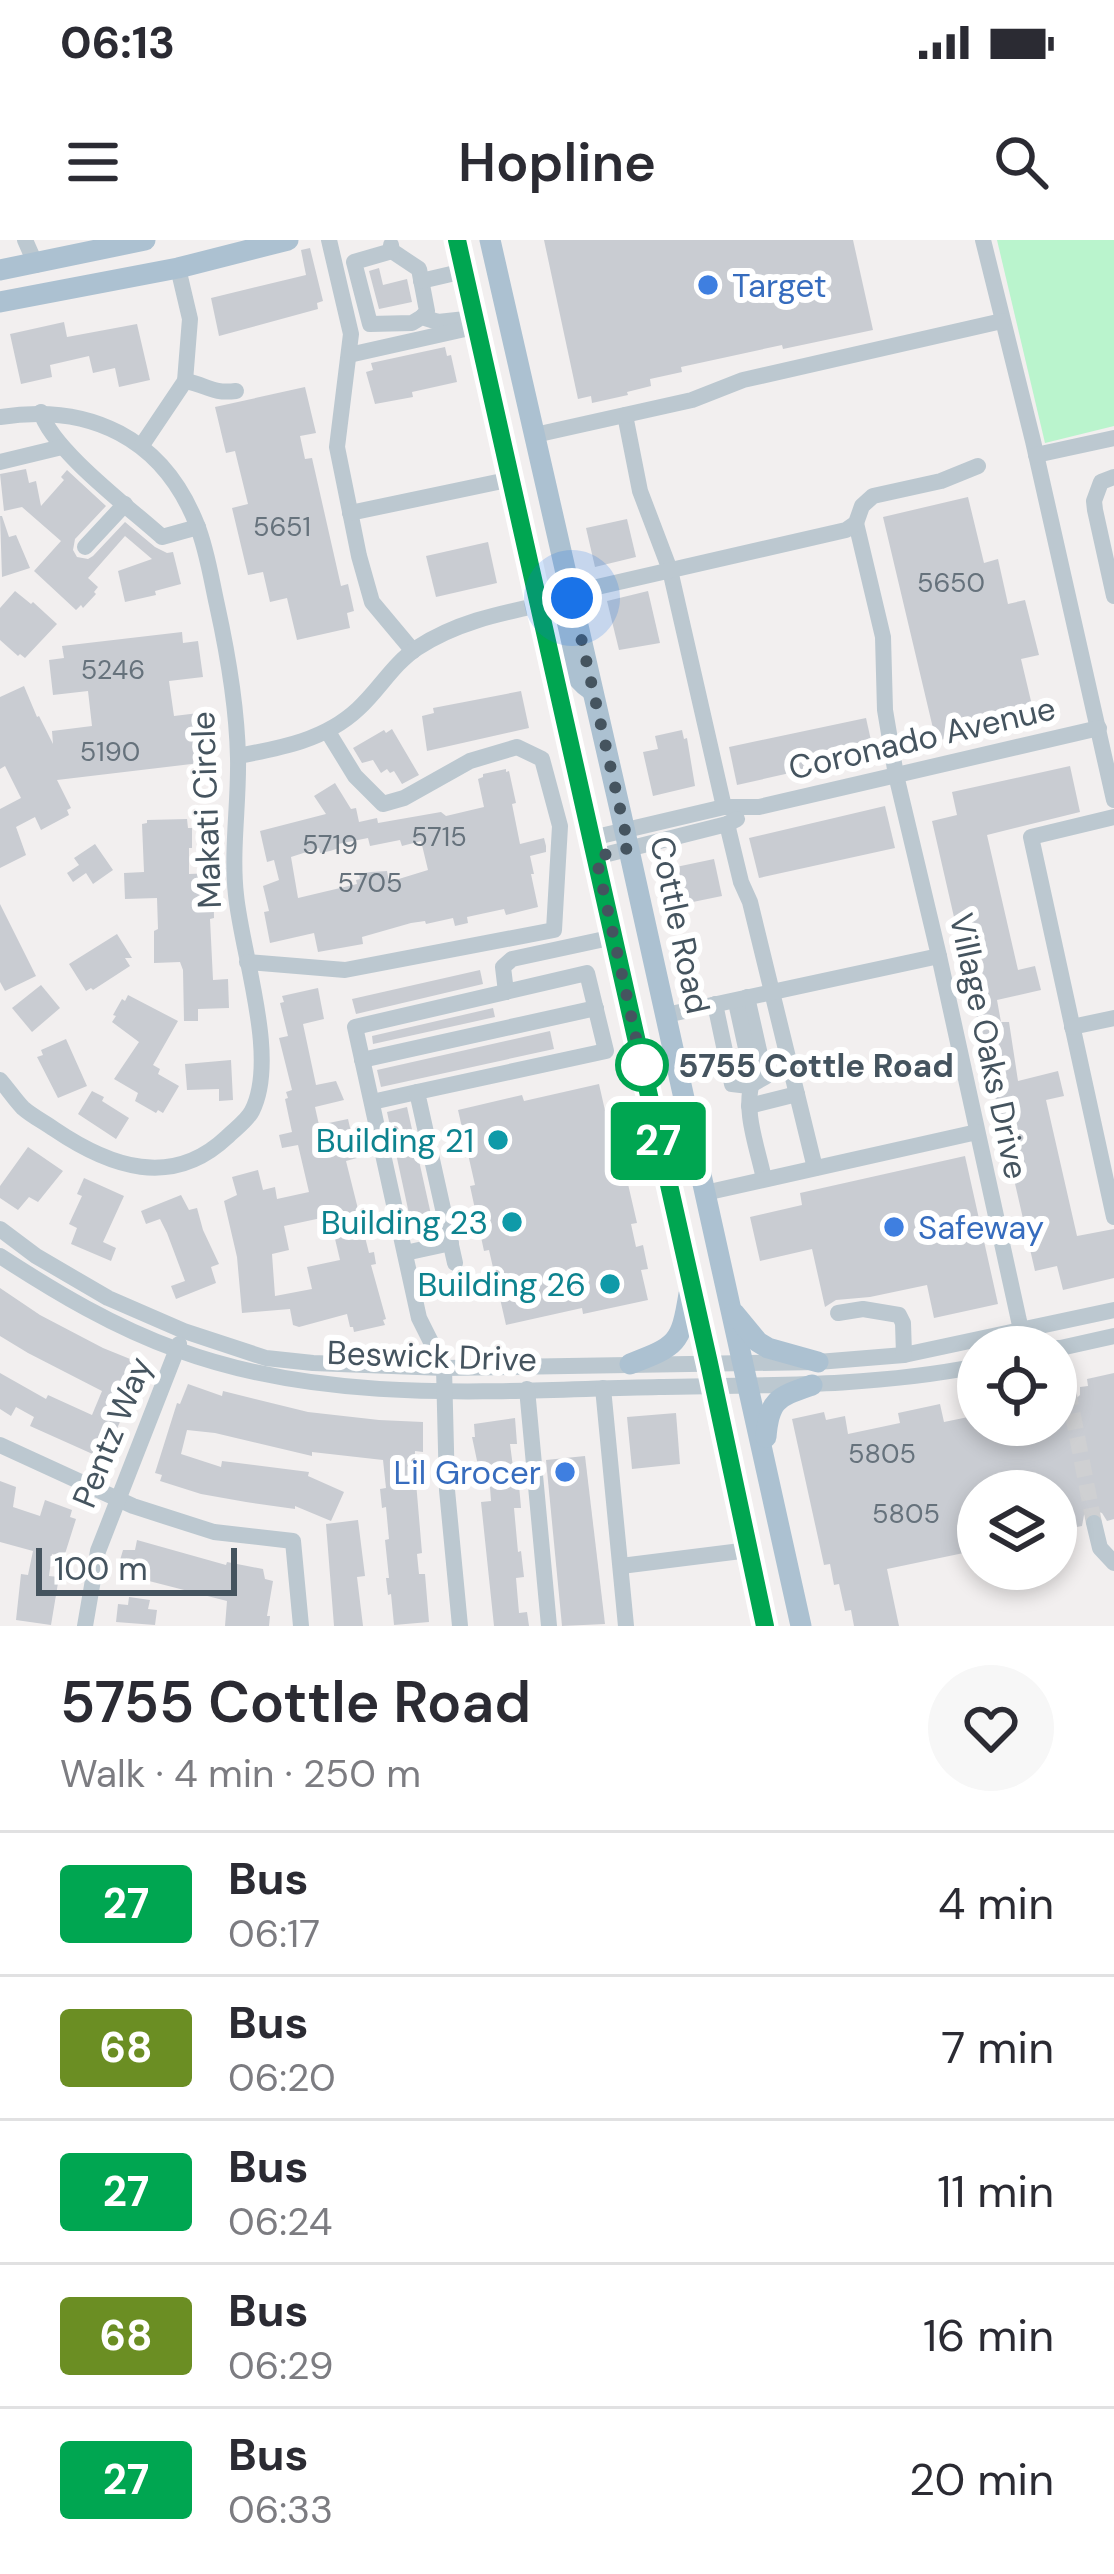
<!DOCTYPE html>
<meta charset="utf-8">
<style>
:root{--surface:#fff;--page:#f7f7f7;--text:#2b2b33;--muted:#7c7c81;--line:#e1e1e2}
body{margin:0;font-family:"DM Sans",sans-serif;background:var(--page);color:var(--text);height:100vh;display:flex;flex-direction:column;font-size:45px;white-space:nowrap}
*{box-sizing:border-box;margin:0}
p{font-size:39px;color:var(--muted)}
.icon{flex:none;width:66px;height:66px;fill:none;stroke:currentColor;stroke-width:2;stroke-linecap:round;stroke-linejoin:round}
.map{position:relative;height:1386px;overflow:hidden}
.side{display:flex;flex-direction:column;background:var(--surface);flex:1}
.side>*{flex:none}
.badge{padding:0 24px;border-radius:9px;font-size:42px;line-height:78px}
.fabs{position:absolute;left:957px;top:1086px;display:grid;gap:24px}
.fabs a{display:grid;place-items:center;width:120px;height:120px;border-radius:50%;background:var(--surface);box-shadow:0 6px 18px #0003;font-size:60px}
.scale{position:absolute;left:36px;bottom:30px;width:201px;box-sizing:border-box;padding-left:12px;border:6px solid #45545f;border-top:0;font-size:33px;line-height:42px;white-space:nowrap;color:#45545f;-webkit-text-stroke:9px #fff;paint-order:stroke}
.you{position:absolute;width:60px;height:60px;margin:-30px;border:9px solid #fff;border-radius:50%;background:#1a73e8;box-shadow:0 0 0 18px #1a73e833}
.map>.badge{position:absolute;translate:-50% -50%;box-shadow:0 0 0 6px #fff}
.round{display:grid;place-items:center;flex:none;width:126px;height:126px;border-radius:63px;background:var(--page)}
.head{display:flex;align-items:center;justify-content:space-between;height:204px;padding:0 60px}
h1{font-size:57px;font-weight:600;line-height:90px}
ul{padding:0;list-style:none}
li{display:flex;align-items:center;gap:36px;height:144px;padding:0 60px;border-top:3px solid var(--line)}
li div{flex:1}
li b{display:block;font-size:45px}
li em{font-style:normal}
li .badge{min-width:132px;font-weight:700;text-align:center}
.status{display:flex;justify-content:space-between;align-items:center;height:84px;padding:0 60px;background:var(--surface);direction:ltr}
.status svg{height:33px;fill:currentColor}
header{display:flex;justify-content:space-between;align-items:center;height:156px;padding:0 60px;background:var(--surface);font-size:54px;font-weight:600}
.map>svg:first-child{display:block}
.green{fill:#baf4cd}
.building{fill:#c9ccd2;fill-rule:evenodd}
.lines{fill:none;stroke-linecap:round;stroke-linejoin:round}
.minor-tunnel{stroke:#cfd0d2;stroke-width:16;stroke-dasharray:16 8;stroke-linecap:butt}
.minor{stroke:#bcc8d0;stroke-width:16}
.major{stroke:#acc1d1;stroke-width:21}
.line-casing{stroke:#fff;stroke-width:27}
.line{stroke:#00a651;stroke-width:18}
.walk{stroke:#45545f;stroke-width:12;stroke-dasharray:0 21.6}
.shop-dot{fill:#3f7fe0;stroke:#fff;stroke-width:4.5}
.stop-dot{fill:#fff;stroke:#00a651;stroke-width:6}
.culture-dot{fill:#0f9aa8;stroke:#fff;stroke-width:4.5}
.labels{text-anchor:middle;dominant-baseline:central;stroke-width:12;stroke-linejoin:round;paint-order:stroke}
.number-label{font-size:27px;fill:#66727c}
.shop-label{font-size:33px;fill:#366cbe;stroke:#fff;text-anchor:start}
.street-label{font-size:33px;fill:#45545f;stroke:#fff}
.stop-label{font-size:33px;font-weight:bold;fill:#45545f;stroke:#fff;text-anchor:start}
.culture-label{font-size:33px;fill:#0d838f;stroke:#fff;text-anchor:end}
</style>
<div class="status"><b>06:13</b><svg viewBox="0 0 49 12"><path d="M0 12V9h3v3zM5 12V6h3v6zM10 12V3h3v9zM15 12V0h3v12zM26 1h20v11H26zM47 4h2v5h-2z"/></svg></div>
<header><svg class="icon" aria-label="menu" viewBox="0 0 24 24"><path d="M4 6h16M4 12h16M4 18h16"/></svg>Hopline<svg class="icon" aria-label="search" viewBox="0 0 24 24"><circle cx="10" cy="10" r="6"/><path d="M15 15l6 6"/></svg></header>
<div class="map">
<svg width="1114" height="1386" viewBox="0 0 1114 1386">
<rect width="100%" height="100%" fill="#f2efef"/>
<polygon class="green" points="997,0 1114,0 1114,186 1045,203"/>
<g class="building">
<polygon points="544,0 853,0 873,90 783,109 782,105 681,127 682,132 650,139 651,146 627,152 628,155 592,163 591,156 578,159"/>
<polygon points="310,8 323,61 317,63 318,69 219,96 211,58 306,35 301,10"/>
<polygon points="379,28 383,45 407,39 412,62 379,69 369,31"/>
<polygon points="64,82 67,97 137,84 150,140 119,147 115,128 93,133 89,116 50,125 52,137 21,144 10,94"/>
<polygon points="445,107 447,116 451,115 457,142 412,152 413,157 375,164 366,132 373,130 371,123"/>
<polygon points="305,147 316,193 300,196 305,219 312,218 341,346 348,344 354,371 347,373 350,388 297,400 287,358 270,362 263,332 248,335 232,268 248,264 235,211 226,213 215,167"/>
<polygon points="26,229 29,243 36,241 41,266 64,240 61,237 67,230 106,266 75,299 73,310 77,317 88,319 93,316 125,282 155,307 167,313 173,312 181,344 155,351 156,355 125,362 118,331 152,319 125,296 88,338 98,347 94,352 96,354 83,368 81,365 76,370 34,331 61,301 22,267 4,271 0,234"/>
<polygon points="968,257 984,323 998,319 1008,364 1025,360 1039,415 1021,419 1035,478 936,501 883,277"/>
<polygon points="0,276 2,276 9,297 16,295 30,328 2,337"/>
<polygon points="627,279 636,317 595,327 586,288"/>
<polygon points="488,302 497,343 436,357 426,316"/>
<polygon points="15,351 31,364 33,362 57,384 25,418 20,414 18,416 0,400 0,368"/>
<polygon points="648,351 660,403 619,410 607,361"/>
<polygon points="182,392 183,403 198,401 203,437 169,441 174,476 207,472 211,503 205,504 206,511 199,512 200,523 57,540 71,568 67,570 69,575 41,590 35,577 16,587 26,615 0,628 0,569 21,558 5,526 0,529 0,457 24,446 37,477 39,476 53,504 52,491 92,486 88,451 53,455 49,420 64,418 62,406"/>
<polygon points="521,451 529,488 427,511 422,476 434,473 433,468"/>
<polygon points="866,478 874,514 737,545 729,507"/>
<polygon points="392,489 419,535 402,544 394,531 390,533 387,529 381,533 373,520 362,523 353,508 384,490 386,493"/>
<polygon points="682,490 684,499 687,498 695,546 653,556 643,512 658,509 655,496"/>
<polygon points="1070,526 1080,572 987,595 1018,730 1035,726 1041,750 997,760 1001,782 1009,782 1018,841 1058,831 1064,856 1046,860 1077,996 1114,989 1114,1038 1063,1050 1057,1026 1035,1031 932,581 957,575 952,552"/>
<path d="M506,529V532L509,531L516,563L512,564L520,604L544,598L546,606V612L530,616L534,634H531L538,667L506,675L504,669L467,677L468,683L455,686L453,678L426,684L425,681L411,683L362,697L363,704L318,712L314,693L270,703L264,672L269,671L263,646L279,640L274,620L267,622L260,591L326,574L314,556L335,543L351,569L356,568L359,582L377,578L378,583L441,572L446,576L484,567L478,539L483,537V534ZM368,598L370,606L400,600L402,606L421,601L428,630L389,642L387,631L371,632L359,634L360,639L356,640L357,644L298,658L291,617L319,608L320,613L330,611L339,608L338,604Z"/>
<polygon points="885,566 895,608 759,638 749,598"/>
<polygon points="187,579 188,588 192,588 192,608 189,608 189,634 213,633 214,678 210,679 213,740 228,739 229,768 198,769 198,781 184,781 183,730 180,722 154,723 154,691 158,689 157,658 125,659 124,633 144,632 142,584 147,583 147,580"/>
<polygon points="95,604 113,630 93,644 86,633 73,642 67,633 79,625 74,618"/>
<polygon points="714,619 722,656 683,664 676,627"/>
<polygon points="0,664 36,736 5,751 0,742"/>
<polygon points="117,694 132,718 125,718 130,726 93,750 91,748 86,751 69,724"/>
<polygon points="480,730 483,744 356,774 352,759"/>
<polygon points="41,745 60,768 32,792 12,768"/>
<path d="M318,748L324,779L303,784L316,845L336,841L344,860L315,867L319,885L348,879L357,918L346,921L369,1013L374,1012L376,1024L371,1025L386,1079L383,1080L385,1085L354,1092L353,1087H350L347,1074L299,1087L293,1085L290,1069L242,1073L237,1017L224,961L237,955L232,937L258,930L263,950L275,947L277,959L309,952L298,905L282,908L279,895L292,892L285,859L288,858L286,852L292,850L279,798L288,796L280,763L284,762L282,756ZM326,977L328,983L331,982L340,1020L307,1027L312,1049L275,1056L272,1014L289,1010L284,986Z"/>
<polygon points="128,755 178,781 153,825 160,829 158,834 179,846 163,873 158,870 156,873 135,861 138,853 114,839 139,802 112,782 116,776 113,775 122,759 125,761"/>
<polygon points="493,768 495,777 373,804 372,796"/>
<polygon points="550,791 554,809 381,847 377,830"/>
<polygon points="66,799 87,846 58,858 37,817 43,815 41,810"/>
<polygon points="231,820 233,860 219,861 219,849 187,850 185,824"/>
<polygon points="599,844 616,919 622,918 637,983 631,984 636,1007 643,1005 648,1029 641,1030 648,1060 583,1074 582,1068 506,1085 489,1010 484,1011 470,946 475,945 458,870 522,855 524,861"/>
<polygon points="92,851 104,857 102,861 129,878 116,899 78,874"/>
<polygon points="407,867 432,979 411,983 387,872"/>
<polygon points="28,907 63,931 38,962 29,957 18,970 0,958 0,946"/>
<polygon points="965,916 998,1064 934,1078 927,1045 870,1057 836,1060 825,1067 812,1009 760,1021 750,977 802,965 800,953"/>
<polygon points="84,938 124,956 103,1002 116,1008 111,1021 71,1004 77,988 69,984 82,956 77,954"/>
<polygon points="181,955 189,970 197,968 203,990 219,1024 211,1027 216,1043 176,1059 171,1046 185,1041 167,993 160,979 146,984 141,971"/>
<polygon points="0,1048 40,1075 103,1108 140,1123 129,1161 106,1214 99,1211 97,1216 30,1186 34,1177 16,1167 11,1176 0,1169 0,1133 46,1159 48,1155 92,1175 102,1151 28,1113 0,1096"/>
<polygon points="1114,1133 1114,1279 1107,1281 1102,1273 1092,1270 1084,1275 1082,1286 1056,1291 1056,1251 978,1251 978,1310 887,1329 899,1386 854,1386 851,1370 845,1371 839,1344 834,1345 830,1324 824,1325 792,1179 824,1172 826,1180 845,1176 848,1194 900,1183 898,1173 940,1164 944,1182 978,1175 978,1185 1056,1185 1058,1157 1063,1162 1072,1162 1080,1155 1080,1147 1088,1146 1087,1139"/>
<polygon points="188,1144 222,1156 223,1151 308,1172 379,1180 423,1182 423,1212 415,1211 414,1242 416,1242 422,1313 417,1314 419,1334 425,1334 429,1382 394,1385 391,1354 388,1355 386,1338 389,1338 385,1300 389,1299 386,1267 382,1268 380,1249 386,1248 383,1220 312,1212 312,1216 215,1193 187,1190 181,1214 221,1227 222,1221 309,1232 308,1236 344,1252 331,1281 295,1266 295,1269 246,1262 201,1254 160,1241 162,1235 155,1233 177,1163 180,1164"/>
<polygon points="676,1173 680,1224 632,1229 627,1177"/>
<polygon points="515,1178 517,1204 510,1204 513,1227 521,1226 523,1245 519,1245 521,1268 514,1268 518,1312 521,1311 524,1337 516,1338 519,1373 527,1372 529,1386 494,1386 481,1262 491,1261 489,1234 480,1235 472,1197 475,1197 474,1184"/>
<polygon points="585,1216 605,1384 562,1386 546,1220"/>
<polygon points="0,1241 16,1247 13,1267 40,1276 45,1260 72,1270 70,1277 76,1279 64,1317 52,1314 49,1336 59,1337 51,1385 16,1380 21,1334 28,1335 33,1311 0,1302"/>
<polygon points="358,1280 365,1336 357,1337 363,1386 334,1386 326,1284"/>
<polygon points="137,1300 226,1325 227,1322 263,1329 265,1339 273,1341 267,1376 270,1376 269,1386 225,1386 227,1361 149,1341 150,1337 118,1327 123,1310 135,1310"/>
<polygon points="129,1357 150,1360 148,1369 157,1370 155,1385 116,1382 118,1364 128,1365"/>
</g>
<g class="lines">
<polyline class="minor-tunnel" points="1068,1150 1094,1283"/>
<g class="minor">
<polyline points="25,0 36,25"/>
<polyline points="329,0 351,94 337,207 359,316 372,362 413,411"/>
<polyline points="983,0 1033,201 1114,560"/>
<polyline points="391,5 392,11 419,29 427,71 422,77"/>
<polyline points="392,11 354,22 370,84 412,83 422,77 438,82 475,78"/>
<polyline points="421,41 464,31"/>
<polyline points="349,115 465,89"/>
<path d="M185,141C208,145 211,154 236,151"/>
<path d="M41,172C51,209 131,269 162,297L198,287"/>
<polyline points="625,175 640,251 670,330 724,567"/>
<path d="M0,177C90,163 163,198 197,285C207,310 211,338 217,365C228,415 237,467 238,518C239,564 231,610 236,655C242,715 279,818 252,871C247,881 235,889 227,897C172,949 110,927 54,889C44,882 32,876 23,868C15,860 8,849 0,840"/>
<polyline points="535,195 692,160 743,140 1002,81"/>
<polyline points="142,205 185,141 190,79 178,28"/>
<polyline points="1036,215 1114,198"/>
<polyline points="0,222 62,207"/>
<polyline points="1114,237 1101,242 1094,261 1095,270 1114,356"/>
<polyline points="350,273 512,239"/>
<polyline points="856,283 883,397 885,470 896,535 939,716 1021,1090"/>
<polyline points="85,307 125,264"/>
<polyline points="571,353 846,290 856,283 862,266 873,256 941,241 978,226"/>
<path d="M238,516C281,508 325,500 358,469C379,450 393,424 417,408C455,383 497,374 540,365"/>
<polyline points="1114,577 1031,597 1114,977"/>
<polyline points="727,584 741,642 750,662 815,928"/>
<polyline points="592,598 724,567 759,567 1099,488"/>
<polyline points="596,617 727,584 737,579"/>
<polyline points="247,722 345,730 554,690 560,586 542,519 517,507 470,521 404,558 383,564 355,536 328,492"/>
<polyline points="506,752 503,727 512,719 614,697"/>
<polyline points="715,764 732,844 749,846 765,837 747,757"/>
<path d="M737,767L753,840C742,869 758,909 764,939"/>
<polyline points="666,775 939,716"/>
<polyline points="1072,787 1114,778"/>
<polyline points="362,820 596,768"/>
<polyline points="372,862 417,852"/>
<polyline points="749,866 797,854"/>
<polyline points="705,953 977,892"/>
<polyline points="0,989 36,1016 108,1058 184,1091 266,1118 313,1123 444,1128 818,1122 904,1115 1114,1070"/>
<polyline points="405,1013 451,1003"/>
<path d="M0,1016C57,1053 114,1087 178,1110C331,1166 499,1150 659,1147C766,1145 872,1147 978,1126"/>
<polyline points="455,1023 417,852 606,811 587,733 355,787 419,1078 444,1128 447,1250 460,1386"/>
<polyline points="838,1073 863,1069 899,1075 903,1083 904,1115"/>
<polyline points="1058,1108 1068,1150"/>
<polyline points="1056,1109 1114,1096"/>
<polyline points="603,1148 626,1386"/>
<polyline points="527,1149 549,1386"/>
<polyline points="0,1205 133,1266 214,1292 293,1301 301,1386"/>
<polyline points="1094,1283 1100,1308 1114,1323"/>
<polyline points="621,1326 749,1310"/>
<polyline points="85,1386 98,1311 179,1104"/>
</g>
<g class="major">
<polyline points="457,0 709,1123 765,1386"/>
<polyline points="490,0 621,574 801,1386"/>
<polyline points="0,30 145,0"/>
<polyline points="0,62 178,28 288,0"/>
<path d="M558,389C565,411 570,436 590,449"/>
<polyline points="734,1073 758,1102 768,1108 818,1122"/>
<path d="M630,1124C677,1106 681,1104 689,1054"/>
<path d="M766,1197C769,1159 778,1157 812,1145"/>
</g>
</g>
<g class="lines">
<g class="line-casing">
<polyline id="line" points="457,0 709,1123 765,1386"/>
</g>
<use href="#line" class="line"/>
<polyline class="walk" points="572,358 629,608 596,617 642,825"/>
</g>
<g class="shop-dot">
<circle cx="708" cy="45" r="12"/>
<circle cx="894" cy="987" r="12"/>
<circle cx="565" cy="1232" r="12"/>
</g>
<circle class="stop-dot" cx="642" cy="825" r="24"/>
<g class="culture-dot">
<circle cx="498" cy="900" r="12"/>
<circle cx="512" cy="982" r="12"/>
<circle cx="610" cy="1044" r="12"/>
</g>
<g class="labels">
<g class="number-label">
<text x="282" y="286">5651</text>
<text x="951" y="342">5650</text>
<text x="113" y="429">5246</text>
<text x="110" y="511">5190</text>
<text x="439" y="596">5715</text>
<text x="330" y="604">5719</text>
<text x="370" y="642">5705</text>
<text x="882" y="1213">5805</text>
<text x="906" y="1273">5805</text>
</g>
<g class="shop-label">
<text x="732" y="45">Target</text>
<text x="918" y="987">Safeway</text>
<text x="541" y="1232" text-anchor="end">Lil Grocer</text>
</g>
<g class="street-label">
<text transform="translate(922 498) rotate(-13)">Coronado Avenue</text>
<text transform="translate(206 570) rotate(-92)">Makati Circle</text>
<text transform="translate(680 685) rotate(78)">Cottle Road</text>
<text transform="translate(989 806) rotate(78)">Village Oaks Drive</text>
<text transform="translate(432 1116) rotate(2)">Beswick Drive</text>
<text transform="translate(112 1192) rotate(-68)">Pentz Way</text>
</g>
<g class="stop-label">
<text x="678" y="825">5755 Cottle Road</text>
</g>
<g class="culture-label">
<text x="474" y="900">Building 21</text>
<text x="488" y="982">Building 23</text>
<text x="586" y="1044">Building 26</text>
</g>
</g>
</svg>
<div class="fabs">
<a><svg class="icon" aria-label="locate" viewBox="0 0 24 24"><circle cx="12" cy="12" r="6"/><path d="M12 2v4M12 18v4M2 12h4M18 12h4"/></svg></a>
<a><svg class="icon" aria-label="layers" viewBox="0 0 24 24"><path d="M12 4l9 5-9 5-9-5zM3 14l9 5 9-5"/></svg></a>
</div>
<div class="scale">100 m</div>
<div class="you" style="left:572px;top:358px"></div>
<b class="badge" style="left:658px;top:901px;background:#00a651;color:#fff">27</b>
</div>
<section class="side">
<div class="head"><div><h1>5755 Cottle Road</h1><p>Walk · 4 min · 250 m</p></div><a class="round"><svg class="icon" aria-label="heart" viewBox="0 0 24 24"><path d="M12 20l-8-8c-3-5 5-10 8-4 3-6 11-1 8 4z"/></svg></a></div>
<ul>
<li><span class="badge" style="background:#00a651;color:#fff">27</span><div><b>Bus</b><p>06:17</p></div><em>4 min</em></li>
<li><span class="badge" style="background:#6b8e23;color:#fff">68</span><div><b>Bus</b><p>06:20</p></div><em>7 min</em></li>
<li><span class="badge" style="background:#00a651;color:#fff">27</span><div><b>Bus</b><p>06:24</p></div><em>11 min</em></li>
<li><span class="badge" style="background:#6b8e23;color:#fff">68</span><div><b>Bus</b><p>06:29</p></div><em>16 min</em></li>
<li><span class="badge" style="background:#00a651;color:#fff">27</span><div><b>Bus</b><p>06:33</p></div><em>20 min</em></li>
</ul>
</section>
